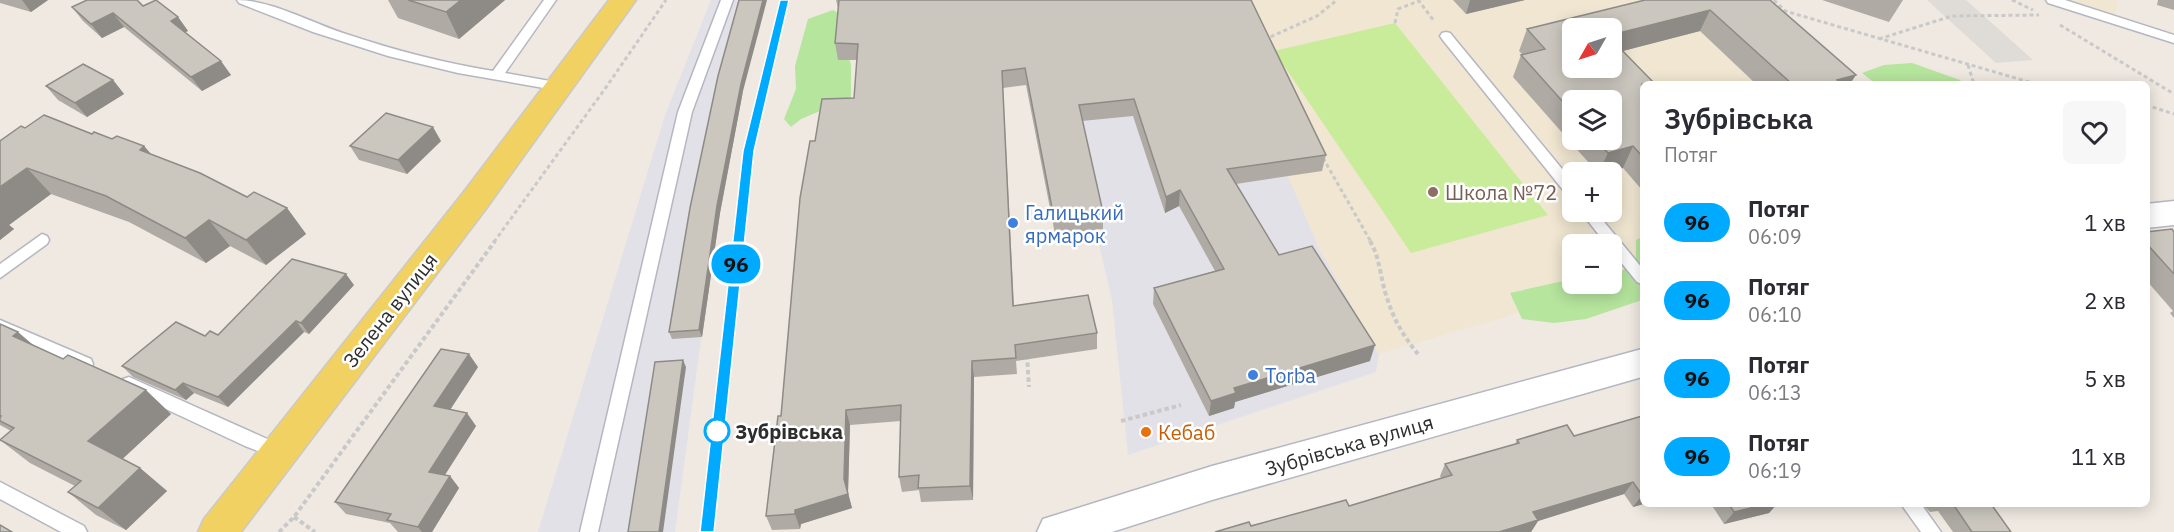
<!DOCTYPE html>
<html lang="uk">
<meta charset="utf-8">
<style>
:root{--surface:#fff;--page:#f7f7f7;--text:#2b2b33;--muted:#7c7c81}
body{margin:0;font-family:"IBM Plex Sans",sans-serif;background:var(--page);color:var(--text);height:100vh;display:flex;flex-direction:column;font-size:22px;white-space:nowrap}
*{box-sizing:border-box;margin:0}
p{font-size:20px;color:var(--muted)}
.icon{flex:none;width:33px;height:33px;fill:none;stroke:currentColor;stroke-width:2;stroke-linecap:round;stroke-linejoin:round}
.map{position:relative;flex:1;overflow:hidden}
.side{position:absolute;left:1640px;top:81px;width:510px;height:426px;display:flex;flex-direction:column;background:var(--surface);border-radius:9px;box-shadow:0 3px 15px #0003}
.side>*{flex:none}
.badge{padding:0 12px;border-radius:20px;font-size:21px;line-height:39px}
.needle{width:39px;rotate:231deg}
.buttons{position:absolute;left:1562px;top:18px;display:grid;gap:12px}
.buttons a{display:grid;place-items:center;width:60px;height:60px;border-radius:9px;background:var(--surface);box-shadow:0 3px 15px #0003;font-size:30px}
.map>.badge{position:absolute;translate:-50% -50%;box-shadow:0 0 0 3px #fff}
.round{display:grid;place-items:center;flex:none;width:63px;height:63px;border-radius:9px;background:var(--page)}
.overview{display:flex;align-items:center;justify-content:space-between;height:102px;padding:0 24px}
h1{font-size:28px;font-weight:600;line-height:45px}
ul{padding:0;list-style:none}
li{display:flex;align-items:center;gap:18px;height:78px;padding:0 24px}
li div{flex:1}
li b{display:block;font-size:22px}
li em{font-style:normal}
li .badge{min-width:66px;font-weight:700;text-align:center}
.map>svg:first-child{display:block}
.industrial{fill:#e3e1e8}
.education{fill:#f0e6d1;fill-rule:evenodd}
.green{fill:#b6e59e}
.pitch{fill:#c9ec9a}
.plaza{fill:#dfdcd8}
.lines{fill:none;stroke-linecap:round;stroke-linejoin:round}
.service-casing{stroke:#b4b7c1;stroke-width:3}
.tertiary-casing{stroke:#b4b7c1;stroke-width:3}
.primary-casing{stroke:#c9c9c9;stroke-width:3}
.path-far1{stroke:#c9c9c9;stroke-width:3;stroke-dasharray:4 3;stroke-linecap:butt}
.path{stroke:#c9c9c9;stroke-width:4;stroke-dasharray:4.5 3;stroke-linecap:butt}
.service{fill:#fff;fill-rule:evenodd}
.tertiary{fill:#fff;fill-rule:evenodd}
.primary{fill:#f2d163;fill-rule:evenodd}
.rail-far1-casing{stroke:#a3a6b8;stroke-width:6}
.rail-casing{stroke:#a3a6b8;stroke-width:7}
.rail-far1{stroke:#fff;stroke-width:4;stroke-dasharray:12;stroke-linecap:butt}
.rail{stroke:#fff;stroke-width:4.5;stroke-dasharray:14;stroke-linecap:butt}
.wall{fill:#afaba4;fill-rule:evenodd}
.shaded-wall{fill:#8e8b86}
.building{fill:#cbc7bf;stroke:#8e8b86;stroke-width:1.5}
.line{fill:#0af;stroke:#fff;stroke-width:1.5}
.education-dot{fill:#8d6e63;stroke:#fff;stroke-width:2}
.shop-dot{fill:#3f7fe0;stroke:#fff;stroke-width:2}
.stop-dot{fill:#fff;stroke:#0af;stroke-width:3}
.food-dot{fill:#e8710a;stroke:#fff;stroke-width:2}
.labels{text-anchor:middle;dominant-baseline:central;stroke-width:5;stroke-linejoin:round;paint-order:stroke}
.education-label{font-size:20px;fill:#785e54;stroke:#fff;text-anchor:start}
.shop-label{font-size:20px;fill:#366cbe;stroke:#fff;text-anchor:start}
.street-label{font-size:20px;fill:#2e2e2e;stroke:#fff}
.stop-label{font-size:20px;font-weight:bold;fill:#2e2e2e;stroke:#fff;text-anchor:start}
.food-label{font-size:20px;fill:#c56008;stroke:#fff;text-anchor:start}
</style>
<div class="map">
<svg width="2174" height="532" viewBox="0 0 2174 532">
<rect width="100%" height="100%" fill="#efe9e1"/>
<g class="industrial">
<polygon points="711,0 762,0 732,109 675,532 538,532 665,115"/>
<polygon points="1042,0 1212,0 1320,250 1379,354 1376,372 1128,455 1112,300"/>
</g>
<g class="education">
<path d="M1212,0H1748L1845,84H1642V277L1379,354L1320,250ZM1572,28H1611V68H1572ZM1572,100H1611V140H1572ZM1572,172H1611V212H1572ZM1572,244H1611V284H1572Z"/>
<polygon points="2070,0 2118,0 2115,15"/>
</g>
<g class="green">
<polygon points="833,10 846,18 842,34 851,65 851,98 801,119 791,127 784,119 796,89 795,66 808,19"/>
<polygon points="1912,63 1960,80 1964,84 1876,84 1862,73 1884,65"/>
<polygon points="1642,237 1642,300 1586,319 1554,323 1522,319 1510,293 1572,279 1572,284 1611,284 1611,274 1619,273 1636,261 1636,240"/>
</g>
<polygon class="pitch" points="1395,23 1548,215 1411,253 1274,51"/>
<polygon class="plaza" points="1927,0 1966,0 2033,60 1996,63"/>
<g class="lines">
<g class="service-casing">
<g id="service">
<path d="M237,0C271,0 312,23 346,34C394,50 443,63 493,71L544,0H556L505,73L561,83L568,87L561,91L458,73L388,56L313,32L239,3Z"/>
<polygon points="721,0 733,0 692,112 598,532 580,532 678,112"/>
<polygon points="2046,0 2065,0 2174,35 2174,43 2048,3"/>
<polygon points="1446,32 1450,33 1572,181 1572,196 1567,195 1442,39 1440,36 1442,33"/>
<polygon points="1581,212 1596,212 1642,268 1642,284 1637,282 1611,250 1611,244 1606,244"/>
<polygon points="42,234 47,236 49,240 47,244 0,278 0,264"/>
<polygon points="0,320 91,359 93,364 91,369 85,371 79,369 0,333"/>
<polygon points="129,377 285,447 287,452 285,457 279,459 245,446 123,389 121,384 123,379"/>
<polygon points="0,482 84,526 87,532 61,532 0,499"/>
<polygon points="1901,504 1921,504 1941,532 1921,532"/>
</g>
</g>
<g class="tertiary-casing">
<g id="tertiary">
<polygon points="2174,201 2174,225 2146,228 2146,204"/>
<polygon points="1642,349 1642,377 1212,500 1112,532 1037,532 1043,519 1212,466"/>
</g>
</g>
<g class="primary-casing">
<polygon id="primary" points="609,0 636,0 485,210 241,532 198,532 204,519 463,193"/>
</g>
<g class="path-far1">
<polyline points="1774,0 1785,11 2036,84"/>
<polyline points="2012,0 2033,10"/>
<polyline points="1395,23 1398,9 1419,1 1434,21"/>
<polyline points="2060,25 2174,94"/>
<polyline points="1879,39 1952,16 2039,15"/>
<polyline points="1267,42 1268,38 1317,16 1337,0"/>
<polyline points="1968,65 1974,84"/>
<polyline points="2146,105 2174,114"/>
<polyline points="1323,158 1371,242"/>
<polyline points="494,242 607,86 666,0"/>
</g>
<g class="path">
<path d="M1370,241C1380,258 1380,276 1386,295C1393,318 1403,336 1418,354"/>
<polyline points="1027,355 1029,387"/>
<polyline points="1121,421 1181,405"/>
<polyline points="294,517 315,532"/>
<polyline points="279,532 294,517 495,241"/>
</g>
<use href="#service" class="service"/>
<use href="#tertiary" class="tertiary"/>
<use href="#primary" class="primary"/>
<g class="rail-far1-casing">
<polyline id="rail-far1" points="739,242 749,151 784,0"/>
</g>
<g class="rail-casing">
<polyline id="rail" points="707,532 739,241"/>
</g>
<use href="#rail-far1" class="rail-far1"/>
<use href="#rail" class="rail"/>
</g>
<g class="wall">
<polygon points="0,0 48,0 31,12 0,3"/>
<polygon points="388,0 505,0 459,39 398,18"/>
<polygon points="836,0 1251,0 1326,155 1322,171 1236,184 1279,255 1370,361 1235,402 1234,408 1209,416 1153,304 1154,288 1215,271 1179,206 1165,213 1133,116 1082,121 1103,212 1103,229 1055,234 1026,85 1003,88 1014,306 1097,333 1097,349 1016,361 1017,374 974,377 973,500 921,502 919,490 902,492 899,477 901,421 850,425 848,493 852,508 801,524 800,529 772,530 766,516 781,416 815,141 854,98 857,60 838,60 835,43 838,8"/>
<polygon points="1453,0 1525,0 1466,14"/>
<path d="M1770,0L1850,84H1756L1700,31L1623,51L1642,84V190L1623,168L1606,172H1597L1513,77L1521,55H1523L1519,51L1527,29ZM1572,100L1611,140H1572Z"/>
<polygon points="1822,0 1903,0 1889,22"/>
<polygon points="2158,0 2174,0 2174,10 2157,5"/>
<polygon points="143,6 178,17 188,31 185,32 231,75 202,91 124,27 102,38 83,21 72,7"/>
<polygon points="113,80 124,94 87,117 58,100 46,86"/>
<polygon points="743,91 720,213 702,337 672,339 669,332"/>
<polygon points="25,128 92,134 144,146 151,154 247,197 287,208 306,234 266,265 230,246 206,263 129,222 51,194 9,225 14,229 0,240 0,141"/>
<polygon points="441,141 407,174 359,160 350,146"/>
<polygon points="2146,232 2174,232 2174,318 2170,313 2173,311 2146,280"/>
<polygon points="354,285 309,334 304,332 228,407 194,393 186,400 133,377 122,366 205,336 218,335"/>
<polygon points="0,324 33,346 171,414 122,459 140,468 167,491 126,530 96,515 68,492 75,486 30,463 0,440 11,431 0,425"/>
<polygon points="478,367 450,410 476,426 445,475 450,476 459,488 432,532 398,532 390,523 346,514 335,502"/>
<polygon points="1642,416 1642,504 1633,507 1624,494 1538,521 1531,532 1215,532 1349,506 1441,478 1440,476 1445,464 1515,444 1517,440 1574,436"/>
<polygon points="1711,504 1777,504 1769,513 1724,524"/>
<polygon points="1922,504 2010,504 1992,506 2011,532 1953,532 1938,511 1930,512"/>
</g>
<g class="shaded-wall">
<polygon points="22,0 48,0 31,12"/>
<polygon points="461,0 505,0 459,39 446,12"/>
<polygon points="763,0 767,0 743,91 720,213 702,337 699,330 717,206 741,84"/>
<polygon points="1470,0 1525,0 1466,14"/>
<polygon points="1710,10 1700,31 1611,54 1611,35"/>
<polygon points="113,13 124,27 102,38 91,24"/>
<polygon points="178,17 188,31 181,34 171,21"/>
<polygon points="221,61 231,75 202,91 191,77"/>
<polygon points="1856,75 1850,84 1835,84 1837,80"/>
<polygon points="113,80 124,94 87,117 75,103"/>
<polygon points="433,127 441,141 407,174 398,160"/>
<polygon points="144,146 166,172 140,150"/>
<polygon points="1633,146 1623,168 1606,172 1599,172 1608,153"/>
<polygon points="27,168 51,194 9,225 14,229 0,240 0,187"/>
<polygon points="1180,190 1179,206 1165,213 1166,197"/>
<polygon points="287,208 306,234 266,265 246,240"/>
<polygon points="209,220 230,246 206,263 185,238"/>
<polygon points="346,274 354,285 309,334 301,323"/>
<polygon points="296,321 304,332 228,407 218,397"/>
<polygon points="18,332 46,356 13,336"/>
<polygon points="1375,345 1370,361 1235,402 1234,408 1209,416 1211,401 1234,388"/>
<polygon points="469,354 478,367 444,419 434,406"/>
<polygon points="683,360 686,367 663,532 659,532"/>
<polygon points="972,361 974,377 973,500 970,486"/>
<polygon points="183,383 194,393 186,400 175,390"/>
<polygon points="146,390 171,414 116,465 88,441"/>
<polygon points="846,410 850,425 848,493 852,508 801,524 800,529 795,514 795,510 844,479"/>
<polygon points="467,413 476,426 439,484 429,472"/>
<polygon points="140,468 167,491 126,530 98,508"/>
<polygon points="450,476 459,488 432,532 422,532 418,527"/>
<polygon points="1633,482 1624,494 1538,521 1531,532 1499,532 1533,512"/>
<polygon points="1642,495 1642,504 1644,504 1633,507"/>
<polygon points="1767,504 1777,504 1769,513 1724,524 1734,512"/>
</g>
<g class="building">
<polygon points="87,0 137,0 143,6 156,0 178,17 171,21 221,61 191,77 113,13 91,24 72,7"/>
<polygon points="408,0 461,0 446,12"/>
<polygon points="739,0 763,0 741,84 717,206 699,330 669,332 690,208 718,76"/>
<polygon points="839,0 1251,0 1326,155 1227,169 1279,255 1312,246 1375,345 1234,388 1236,393 1211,401 1154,288 1224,269 1180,190 1166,197 1134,99 1079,105 1103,212 1054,218 1025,68 1002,71 1013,306 1088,295 1097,333 1015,345 1016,358 972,361 970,486 918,488 919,475 899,477 901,405 846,410 844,479 848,494 795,510 795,514 766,516 778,416 781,416 800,198 810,141 815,141 822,99 854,98 858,44 835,43"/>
<polygon points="1645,0 1770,0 1856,75 1837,80 1841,84 1792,84 1710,10 1611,35 1611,28 1572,28 1572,68 1611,68 1611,39 1655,84 1642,84 1642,156 1633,146 1608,153 1596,140 1611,140 1611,100 1572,100 1572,112 1521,55 1545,49 1527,29"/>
<polygon points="83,64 113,80 75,103 46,86"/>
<polygon points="386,113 433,127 398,160 350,146"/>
<polygon points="44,115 92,134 94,132 112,139 117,136 144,146 140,150 200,173 247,197 254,192 287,208 246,240 209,220 185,238 106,196 27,168 0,187 0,141 21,126 25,128"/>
<polygon points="2172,229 2174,232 2174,274 2146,243 2146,232"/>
<polygon points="292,259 346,274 301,323 296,321 218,397 183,383 175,390 122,366 176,322 205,336 210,331 218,335"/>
<polygon points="0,324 18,332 13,336 63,359 68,355 146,390 88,441 140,468 98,508 68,492 81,481 0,440 14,428 0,421 0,418 1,416 0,416"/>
<polygon points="441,349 469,354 434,406 467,413 429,472 450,476 418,527 387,520 391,514 335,502"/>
<polygon points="683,360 659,532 628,532 655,362"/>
<polygon points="1642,416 1642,495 1633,482 1533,512 1538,520 1499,532 1215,532 1249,522 1251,526 1346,500 1349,506 1452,475 1445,464 1519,443 1517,440 1567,425 1574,436"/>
<polygon points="1729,504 1767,504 1734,512"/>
<polygon points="1953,504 1991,504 2011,532 1972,532"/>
<polygon points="0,525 12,532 0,532"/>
</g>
<polygon class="line" points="780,0 789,0 754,151 714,532 700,532 743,151"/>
<circle class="education-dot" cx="1433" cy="192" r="6"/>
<g class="shop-dot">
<circle cx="1013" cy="223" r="6"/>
<circle cx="1253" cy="375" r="6"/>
</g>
<circle class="stop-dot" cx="717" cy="431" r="12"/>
<circle class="food-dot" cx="1146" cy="432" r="6"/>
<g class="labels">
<g class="education-label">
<text x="1445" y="192">Школа №72</text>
</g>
<g class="shop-label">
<text x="1025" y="212">Галицький<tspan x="1025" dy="23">ярмарок</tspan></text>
<text x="1265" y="375">Torba</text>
</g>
<g class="street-label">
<text transform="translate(390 310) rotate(-52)">Зелена вулиця</text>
<text transform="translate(1349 445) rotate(-16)">Зубрівська вулиця</text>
</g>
<g class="stop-label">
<text x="735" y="431">Зубрівська</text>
</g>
<g class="food-label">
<text x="1158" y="432">Кебаб</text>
</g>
</g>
</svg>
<div class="buttons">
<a><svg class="needle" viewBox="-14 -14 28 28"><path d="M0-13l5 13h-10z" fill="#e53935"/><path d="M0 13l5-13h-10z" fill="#7c7c81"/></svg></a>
<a><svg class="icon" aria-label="layers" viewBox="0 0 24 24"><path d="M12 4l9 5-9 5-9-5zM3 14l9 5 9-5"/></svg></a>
<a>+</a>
<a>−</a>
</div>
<b class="badge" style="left:736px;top:264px;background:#0af;color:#111">96</b>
<section class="side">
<div class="overview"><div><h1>Зубрівська</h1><p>Потяг</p></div><a class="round"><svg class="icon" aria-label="heart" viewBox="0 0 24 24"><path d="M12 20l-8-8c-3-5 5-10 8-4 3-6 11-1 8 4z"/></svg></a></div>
<ul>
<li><span class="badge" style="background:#0af;color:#111">96</span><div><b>Потяг</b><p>06:09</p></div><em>1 хв</em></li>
<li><span class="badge" style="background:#0af;color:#111">96</span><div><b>Потяг</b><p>06:10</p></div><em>2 хв</em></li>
<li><span class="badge" style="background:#0af;color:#111">96</span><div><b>Потяг</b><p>06:13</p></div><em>5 хв</em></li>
<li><span class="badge" style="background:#0af;color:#111">96</span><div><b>Потяг</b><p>06:19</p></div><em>11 хв</em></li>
</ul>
</section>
</div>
